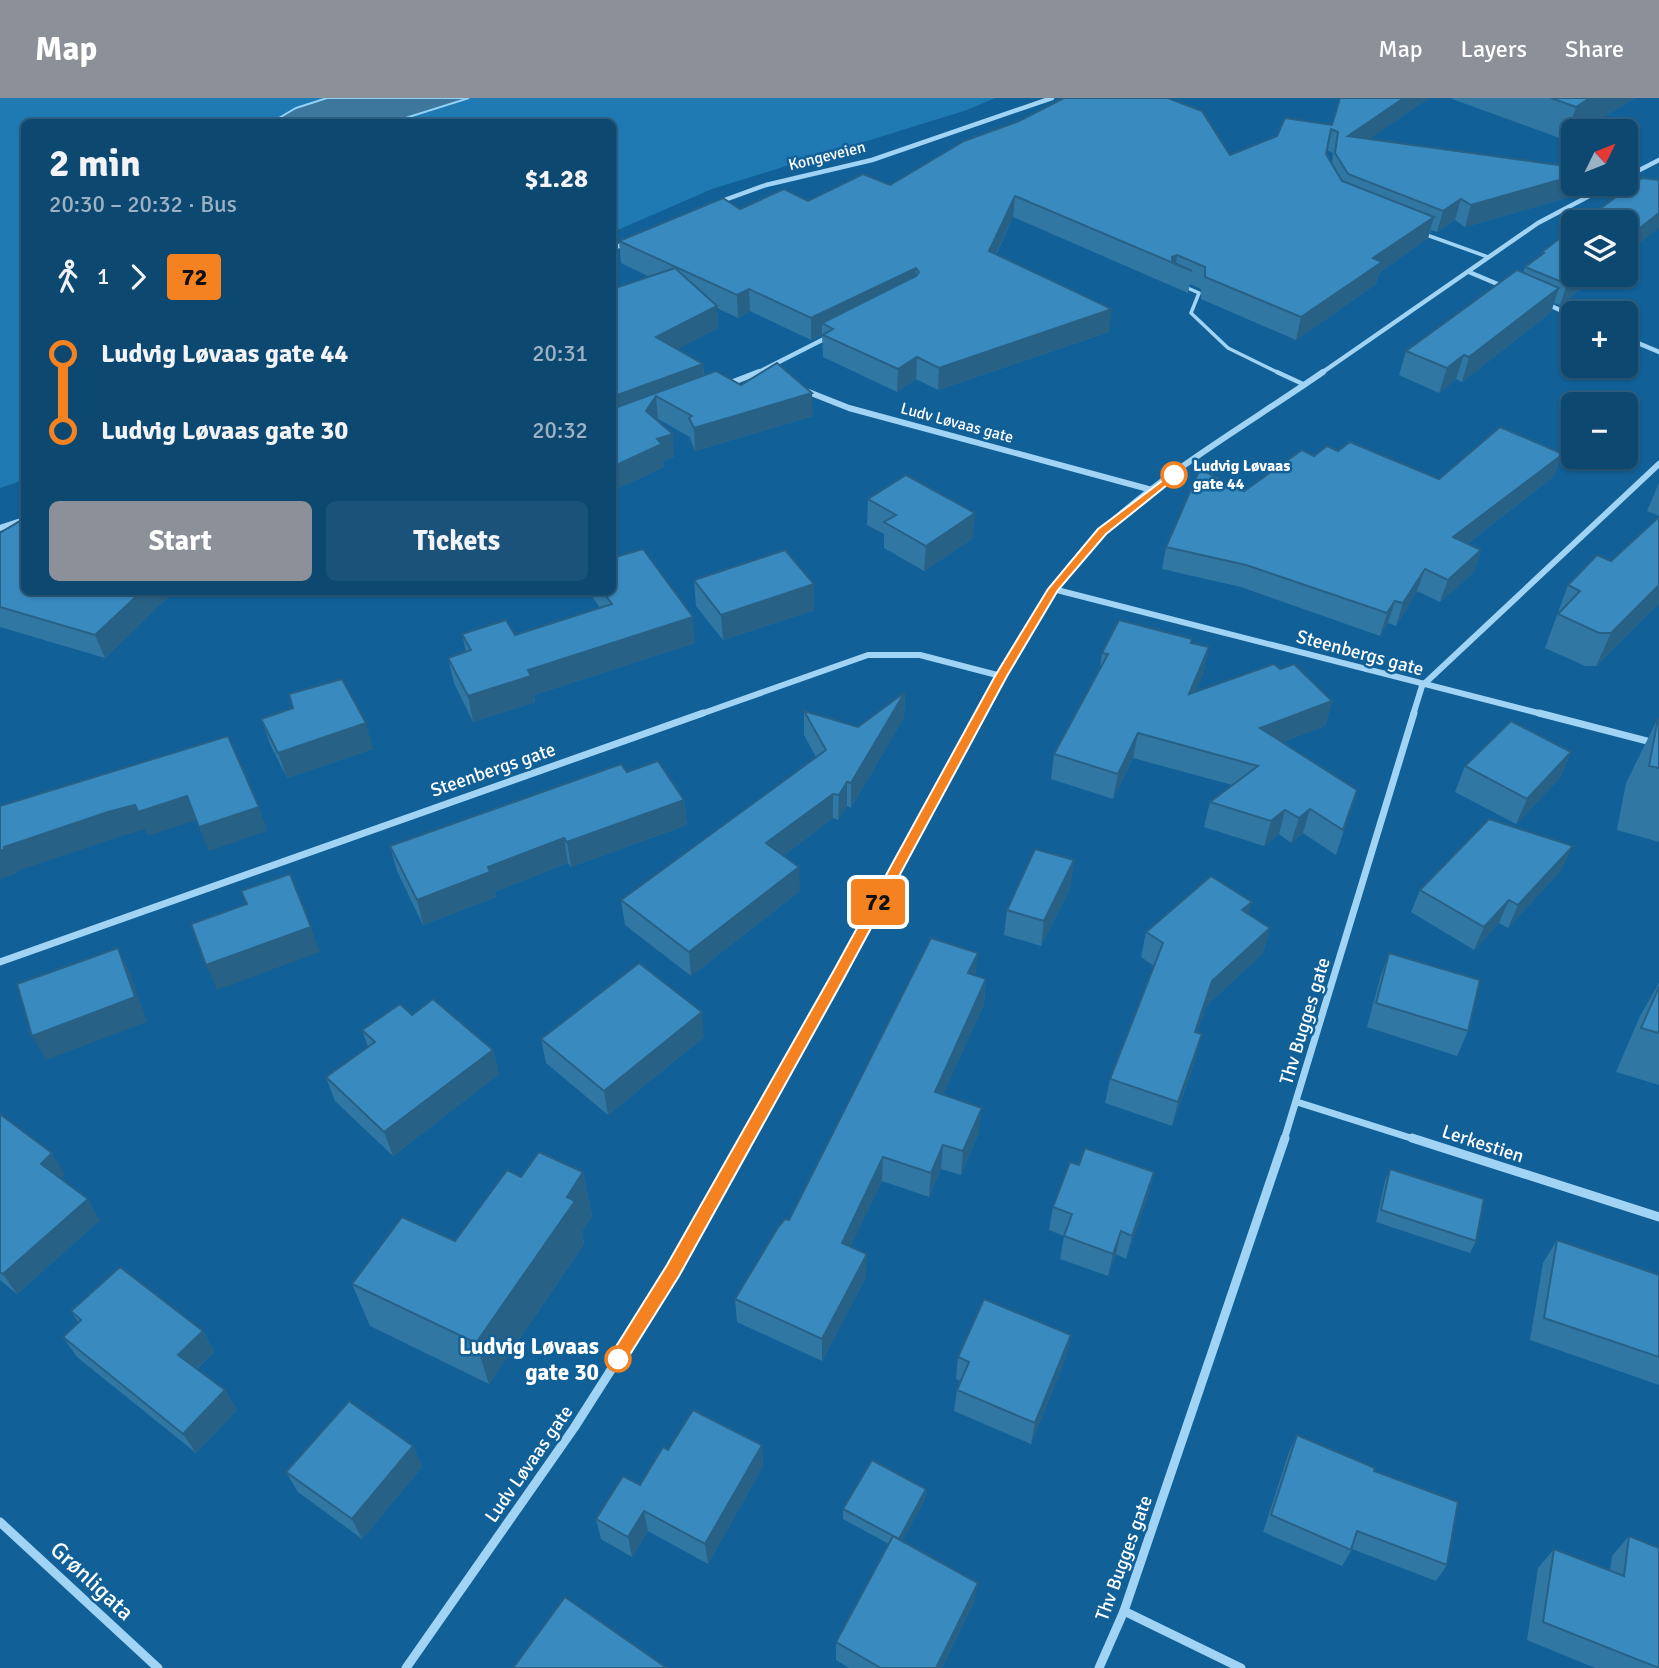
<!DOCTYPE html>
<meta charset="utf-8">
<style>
:root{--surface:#0d4871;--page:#1b5279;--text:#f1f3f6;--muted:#9ab2c3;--line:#2d6084;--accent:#8c9099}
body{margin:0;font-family:Signika,sans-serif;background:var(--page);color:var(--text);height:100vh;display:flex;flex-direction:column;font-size:26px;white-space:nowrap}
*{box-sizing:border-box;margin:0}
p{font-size:23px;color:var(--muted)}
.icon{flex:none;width:38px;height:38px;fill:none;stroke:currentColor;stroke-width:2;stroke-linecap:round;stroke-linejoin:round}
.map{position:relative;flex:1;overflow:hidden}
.details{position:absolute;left:21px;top:21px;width:595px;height:476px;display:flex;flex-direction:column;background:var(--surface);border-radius:10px;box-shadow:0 2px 5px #0004,0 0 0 2px var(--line)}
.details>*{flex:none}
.badge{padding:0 14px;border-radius:5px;font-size:24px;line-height:46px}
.needle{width:46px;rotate:47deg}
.fabs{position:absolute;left:1561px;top:21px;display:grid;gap:14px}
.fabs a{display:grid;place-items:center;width:77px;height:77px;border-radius:10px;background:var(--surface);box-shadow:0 2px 5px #0004,0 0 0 2px var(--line);font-size:35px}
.map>.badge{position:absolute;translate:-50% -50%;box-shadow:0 0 0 4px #fff}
.legs{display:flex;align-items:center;gap:10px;height:77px;padding:0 28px;font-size:23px}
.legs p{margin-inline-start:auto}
.head{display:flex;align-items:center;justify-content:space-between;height:119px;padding:0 28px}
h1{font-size:38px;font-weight:700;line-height:52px}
.button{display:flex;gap:14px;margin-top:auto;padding:14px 28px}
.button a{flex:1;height:80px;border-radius:10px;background:var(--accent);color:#fff;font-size:28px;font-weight:700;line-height:80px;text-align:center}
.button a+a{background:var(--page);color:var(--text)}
ul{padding:0 28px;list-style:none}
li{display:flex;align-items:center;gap:24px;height:77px;font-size:26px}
li i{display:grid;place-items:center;width:10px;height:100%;margin:0 9px;background:currentColor}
li i::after{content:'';width:18px;height:18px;margin:-9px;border:5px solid;border-radius:50%;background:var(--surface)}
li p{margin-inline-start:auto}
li:first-child i{background:linear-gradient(#0000 50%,currentColor 0)}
li:last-child i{background:linear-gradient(currentColor 50%,#0000 0)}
header{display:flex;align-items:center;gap:42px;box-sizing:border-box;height:98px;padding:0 35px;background:var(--accent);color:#fff}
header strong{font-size:33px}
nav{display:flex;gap:38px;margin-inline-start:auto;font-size:24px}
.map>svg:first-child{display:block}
.green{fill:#1f7ab4}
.water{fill:#3e779e;stroke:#92d1f7;stroke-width:2}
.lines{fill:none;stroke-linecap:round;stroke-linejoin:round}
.service-far1{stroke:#a0d3f4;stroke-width:3.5}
.service{stroke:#a0d3f4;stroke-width:4.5}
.minor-far3{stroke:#a0d3f4;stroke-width:4.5}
.minor-far2{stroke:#a0d3f4;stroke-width:6}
.minor-far1{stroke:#a0d3f4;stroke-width:7}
.minor{stroke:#a0d3f4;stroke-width:9}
.wall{fill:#3177a4;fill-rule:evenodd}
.shaded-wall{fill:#286186}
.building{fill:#398abf;stroke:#286186;stroke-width:2}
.line-1{fill:#f58220;stroke:#fff;stroke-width:2}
.stop-1-dot{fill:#fff;stroke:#f58220;stroke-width:3.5}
.labels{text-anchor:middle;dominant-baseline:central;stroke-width:5;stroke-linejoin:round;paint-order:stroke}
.far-street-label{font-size:16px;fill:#fff;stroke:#116097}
.far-stop-label{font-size:16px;font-weight:bold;fill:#fff;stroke:#116097;text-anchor:start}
.street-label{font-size:19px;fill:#fff;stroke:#116097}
.near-stop-label{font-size:23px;font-weight:bold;fill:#fff;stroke:#116097;text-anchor:end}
.near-street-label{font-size:23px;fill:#fff;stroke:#116097}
</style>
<header>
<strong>Map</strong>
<nav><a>Map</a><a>Layers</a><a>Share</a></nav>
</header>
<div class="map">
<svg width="1659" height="1570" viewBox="0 0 1659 1570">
<rect width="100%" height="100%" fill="#116097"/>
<polygon class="green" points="0,0 995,0 967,12 712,91 613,134 612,24 24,24 24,382 0,390"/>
<polygon class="water" points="327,0 469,0 393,24 274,23 296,10"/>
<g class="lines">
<g class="service-far1">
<polyline points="1424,136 1488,159"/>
<polyline points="1183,188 1199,195 1191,215 1228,250 1281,276"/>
</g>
<polyline class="service" points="1277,274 1305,287"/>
<g class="minor-far3">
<polyline points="1626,79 1659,62"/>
<polyline points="719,104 766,87 872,62 1052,0"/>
<polyline points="612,151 628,144"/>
<polyline points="1469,174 1507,190"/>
<polyline points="1547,206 1573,218"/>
<polyline points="1626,240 1659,254"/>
<polyline points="755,276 828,239"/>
<polyline points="1320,276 1538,125 1612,86"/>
</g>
<g class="minor-far2">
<polyline points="728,286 759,274"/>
<polyline points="806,293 849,310 1152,392"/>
<polyline points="0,430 24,422"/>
<polyline points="1053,491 1546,617"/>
<polyline points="698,617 868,557 920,557 1001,578"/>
<path d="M980,617C1014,553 1050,482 1103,432C1167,372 1251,324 1323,274"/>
<polyline points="1413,617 1422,588 1659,366"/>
</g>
<g class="minor-far1">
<polyline points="1539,615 1659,646"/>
<polyline points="0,864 703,615"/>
<polyline points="1297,1004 1417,1042"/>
<polyline points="746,1042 981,615"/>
<polyline points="1284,1042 1414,615"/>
</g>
<g class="minor">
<polyline points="1412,1040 1659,1119"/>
<polyline points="0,1424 158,1570"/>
<polyline points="1124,1513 1241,1570"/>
<polyline points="406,1570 574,1330 660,1195 747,1040"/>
<polyline points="1099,1570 1124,1513 1285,1040"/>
</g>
</g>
<g class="wall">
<path d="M1340,0H1429L1369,41L1587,94L1465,129L1455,122L1437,134L1431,132L1428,140L1379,175L1376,186L1296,242L1201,201V191L1190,186L1188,195L1013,119L996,157L1109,234L938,292L916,281L897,294L823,259L822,237L811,242L750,213L738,220L717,210L718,230L677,251L703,266L704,277L741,287L813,318L695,353L691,343L690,339L658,321L657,323L674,359L663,363L664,369L612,393V191L650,179L621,165L619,143L740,111L808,103L890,87L1230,57L1332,27ZM1327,52L1333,55L1332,66L1326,56Z"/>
<polygon points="1452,0 1635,0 1580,33 1573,33 1565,42 1452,1"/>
<polygon points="1573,130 1573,177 1599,177 1560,207 1554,205 1551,214 1462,284 1456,281 1439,295 1399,277 1406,253 1523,175 1525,169 1540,158 1542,154"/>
<polygon points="1338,353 1439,381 1554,378 1467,446 1481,452 1473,475 1440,504 1417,493 1396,528 1388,525 1380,538 1241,489 1162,471 1166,449 1244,393 1314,358"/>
<polygon points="1659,385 1659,418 1647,413"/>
<polygon points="868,401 973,440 924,473 884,450 884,436 867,427"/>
<polygon points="1659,419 1659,505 1596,568 1585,568 1545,550 1568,487 1611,463"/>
<polygon points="0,435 24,494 173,494 105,560 0,529"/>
<polygon points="694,482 814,486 814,512 723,542 696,508"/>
<polygon points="589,494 612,494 695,545 534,597 535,604 473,624 454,585 448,560 466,554 462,536 515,537 600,510"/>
<polygon points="1192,545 1204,574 1195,593 1280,571 1332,603 1325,628 1282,644 1357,692 1336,757 1303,735 1291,745 1279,736 1264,748 1204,729 1210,704 1232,687 1133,660 1113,701 1051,681 1054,656 1100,570 1102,555"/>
<polygon points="905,594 904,619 851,710 847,708 838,722 833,720 783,758 800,793 691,878 625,827 621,802 816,659 804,637 804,613 858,629"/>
<polygon points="293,610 373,651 287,680 270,646 261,621"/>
<polygon points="1658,620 1659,620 1659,744 1617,732 1626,685"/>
<polygon points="1571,654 1560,680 1516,726 1455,694 1465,668"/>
<polygon points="684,702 687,727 571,769 568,765 494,794 496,799 423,827 397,773 390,748"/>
<polygon points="1562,771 1508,830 1499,825 1474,852 1411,814 1420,792"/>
<polygon points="1071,788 1041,848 1004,837 1007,812"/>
<polygon points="1248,816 1270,830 1263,855 1206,908 1197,934 1196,960 1172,1028 1105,1005 1110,981 1154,868 1141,859 1146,834"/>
<polygon points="1389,855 1468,933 1457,958 1367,929 1380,880"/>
<polygon points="975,877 986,881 984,906 943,996 979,1034 961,1077 941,1071 929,1099 882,1083 850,1149 866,1179 822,1263 737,1224 735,1201 789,1122"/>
<polygon points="1659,885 1659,987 1616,974 1640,918"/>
<polygon points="412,917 493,952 499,976 393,1058 335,1003 326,979 368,949 362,932"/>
<polygon points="704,939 608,1017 546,965 541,941"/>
<polygon points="0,1016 65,1076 60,1080 100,1122 17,1196 0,1182"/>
<polygon points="1079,1067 1154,1074 1148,1097 1126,1161 1116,1156 1108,1178 1060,1161 1064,1138 1049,1132 1053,1109"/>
<polygon points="1390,1071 1476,1143 1470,1155 1376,1124 1385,1083"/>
<polygon points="583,1074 592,1118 582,1133 584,1146 489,1286 370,1228 352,1186 455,1143 521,1079"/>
<polygon points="1557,1142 1659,1177 1659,1287 1530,1242 1543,1165"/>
<polygon points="71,1213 203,1233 214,1254 197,1271 225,1292 237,1312 196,1355 77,1259 63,1239 79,1225"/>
<polygon points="1071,1237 1066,1259 1031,1346 954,1313 957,1292 961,1283 956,1281 958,1259"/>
<polygon points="1297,1337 1374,1373 1447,1467 1436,1483 1352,1451 1342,1468 1263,1434 1289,1354"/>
<polygon points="762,1347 763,1368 708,1466 648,1433 632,1459 601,1441 596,1421 640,1387 668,1352"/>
<polygon points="413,1348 422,1369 362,1441 298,1394 286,1374"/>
<polygon points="926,1391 925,1401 902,1443 974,1504 942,1570 849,1570 836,1562 836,1544 889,1446 843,1421 843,1411"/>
<polygon points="1629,1438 1659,1570 1595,1570 1527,1542 1538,1470 1554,1451 1610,1473 1612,1458"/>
</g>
<g class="shaded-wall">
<polygon points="1404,0 1429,0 1343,59 1348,38"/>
<polygon points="1590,0 1635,0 1580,33 1573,33 1573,37 1565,42 1576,9"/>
<polygon points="1573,78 1573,86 1590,86 1587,94 1465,129 1471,107"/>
<polygon points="1015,98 1013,119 987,175 989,153"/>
<polygon points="1461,101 1455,122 1437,134 1443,113"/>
<polygon points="1659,115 1659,130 1626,156 1626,141"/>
<polygon points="1434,119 1428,140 1379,175 1376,186 1296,242 1301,219 1373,160"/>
<polygon points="1177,157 1176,166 1171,164 1172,159"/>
<polygon points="916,170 915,192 833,231 822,225 822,237 811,242 811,220"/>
<polygon points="1579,177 1599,177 1560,207 1567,186"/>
<polygon points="1559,190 1551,214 1462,284 1469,259"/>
<polygon points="749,191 750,213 738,220 737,197"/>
<polygon points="717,208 718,230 657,262 656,239"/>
<polygon points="1112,211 1109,234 938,292 939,270"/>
<polygon points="1464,257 1456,281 1439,295 1447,270"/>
<polygon points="917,259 916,281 897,294 898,271"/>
<polygon points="703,266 704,288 656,298 658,321 648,336 612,323 612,299"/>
<polygon points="812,295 813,318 695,353 694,330"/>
<polygon points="673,336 674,359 663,363 664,369 612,393 612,369 657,341"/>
<polygon points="1563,356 1554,378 1446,462 1453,439"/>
<polygon points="975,415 973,440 924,473 926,448"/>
<polygon points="1481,452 1473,475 1440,504 1448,482"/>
<polygon points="1425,471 1417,493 1396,528 1403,505"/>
<polygon points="814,486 814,512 723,542 721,517"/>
<polygon points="1659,487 1659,505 1596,568 1611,535"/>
<polygon points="141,494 173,494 105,560 95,537"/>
<polygon points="1395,503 1388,525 1380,538 1387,515"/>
<polygon points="693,519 695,545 534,597 535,604 473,624 468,598 528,572"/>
<polygon points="1209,549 1204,574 1184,621 1189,596"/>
<polygon points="905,594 904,619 851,710 851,685"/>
<polygon points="1332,603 1325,628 1254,655 1260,630"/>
<polygon points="366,625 373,651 287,680 278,655"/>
<polygon points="1138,635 1133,660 1113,701 1118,676"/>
<polygon points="1571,654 1560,680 1516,726 1527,701"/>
<polygon points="847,684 847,708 838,722 839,697"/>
<polygon points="833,696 833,720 767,770 766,745"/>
<polygon points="187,698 196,722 148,738 145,731 119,739 17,773 18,775 0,781 0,753 4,749 108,714 135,707"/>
<polygon points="684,702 687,727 571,769 567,744"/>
<polygon points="259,709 267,733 209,753 199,729"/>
<polygon points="1310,711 1303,735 1291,745 1299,720"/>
<polygon points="1285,712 1279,736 1264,748 1271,723"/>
<polygon points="564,740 568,765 494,794 496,799 423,827 417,802 488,769"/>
<polygon points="1573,748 1562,771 1508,830 1518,807"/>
<polygon points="1074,762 1071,788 1041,848 1044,823"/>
<polygon points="799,769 800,793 691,878 689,854"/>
<polygon points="1509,802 1499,825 1474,852 1484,829"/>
<polygon points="1252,804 1245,829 1242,812"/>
<polygon points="311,829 320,854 217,892 206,867"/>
<polygon points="1270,830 1263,855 1206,908 1189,958 1195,934 1212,883"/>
<polygon points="118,850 130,875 147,924 46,962 32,938"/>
<polygon points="978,855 975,880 968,875"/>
<polygon points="986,881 984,906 933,1018 935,994"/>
<polygon points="702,914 704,939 608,1017 604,993"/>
<polygon points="1202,936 1196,960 1172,1028 1178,1004"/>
<polygon points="493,952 499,976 393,1058 384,1034"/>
<polygon points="982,1010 979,1034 961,1077 963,1053"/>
<polygon points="943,1047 941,1071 929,1099 931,1075"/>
<polygon points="52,1055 65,1076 54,1086 41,1066"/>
<polygon points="883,1059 882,1083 841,1168 842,1145"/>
<polygon points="583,1074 592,1118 582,1133 584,1146 489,1286 476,1245 567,1099"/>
<polygon points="1154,1074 1148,1097 1126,1161 1132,1138"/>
<polygon points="88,1101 100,1122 17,1196 3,1176"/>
<polygon points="1121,1133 1116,1156 1108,1178 1113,1156"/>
<polygon points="867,1156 866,1179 822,1263 822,1241"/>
<polygon points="203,1233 214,1254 190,1277 178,1257"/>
<polygon points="1071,1237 1066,1259 1031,1346 1035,1325"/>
<polygon points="225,1292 237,1312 196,1355 183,1336"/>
<polygon points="762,1347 763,1368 708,1466 705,1446"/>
<polygon points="413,1348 422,1369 362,1441 352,1421"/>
<polygon points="926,1391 925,1401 898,1451 899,1441"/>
<polygon points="644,1413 648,1433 632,1459 628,1439"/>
<polygon points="978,1485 974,1504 942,1570 936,1570"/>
</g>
<g class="building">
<polygon points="1064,0 1168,0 1202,13 1230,57 1277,38 1285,20 1332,27 1340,0 1404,0 1348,38 1573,69 1573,78 1471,107 1461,101 1443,113 1348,76 1335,55 1338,34 1331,31 1326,56 1342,83 1434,119 1373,160 1382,164 1301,219 1205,179 1205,169 1177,157 1172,159 1172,164 1192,173 1015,98 989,153 1112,211 939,270 917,259 898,271 823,237 833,231 822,225 916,178 919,174 916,170 811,220 749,191 737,197 619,143 723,100 740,111 784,91 808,103 863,76 890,87 964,43 1019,23"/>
<polygon points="1551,0 1590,0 1576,9"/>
<polygon points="1642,80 1659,82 1659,115 1626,141 1626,124 1582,124"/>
<polygon points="1573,130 1573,177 1579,177 1567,186 1525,169 1544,155 1542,154"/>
<polygon points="675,170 717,208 656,239 703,266 612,299 612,191"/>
<polygon points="1517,172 1559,190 1469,259 1464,257 1447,270 1406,253"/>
<polygon points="777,265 812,295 694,330 689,320 692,318 656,298 646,313 673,336 657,341 662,346 612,369 612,311 716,273 741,287"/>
<polygon points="1500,329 1563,356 1453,439 1481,452 1448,482 1425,471 1403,505 1395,503 1387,515 1246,467 1166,449 1200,371 1244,393 1302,352 1314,358 1327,348 1338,353 1350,344 1439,381"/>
<polygon points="906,377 975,415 926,448 884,424 896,417 868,401"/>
<polygon points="1659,419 1659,487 1611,535 1599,535 1558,516 1580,493 1568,487 1597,457 1611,463"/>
<polygon points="20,423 24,425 24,494 141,494 95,537 0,509 0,435"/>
<polygon points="643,451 693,519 528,572 531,578 468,598 448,560 471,552 462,536 506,522 515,537 612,506 603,494 612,494 612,460"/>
<polygon points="785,452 814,486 721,517 694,482"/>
<polygon points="1119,522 1192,541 1191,545 1209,549 1189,596 1274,566 1280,571 1294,566 1332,603 1260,630 1357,692 1343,732 1310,711 1299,720 1285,712 1271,723 1210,704 1258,668 1138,635 1118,676 1054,656 1108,556 1102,555"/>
<polygon points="342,581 366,625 278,655 261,621 293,610 289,596"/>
<polygon points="905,594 851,685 847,684 839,697 833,696 766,745 799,769 689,854 621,802 826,652 804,613 858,629"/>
<polygon points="1658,620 1659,620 1659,670 1649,668"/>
<polygon points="1511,623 1571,654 1527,701 1465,668"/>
<polygon points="228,638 259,709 199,729 187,698 138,714 135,707 108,714 4,749 5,751 0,753 0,708"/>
<polygon points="658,663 684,702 567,744 564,740 488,769 490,774 417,802 390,748 621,666 627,674"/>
<polygon points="1489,721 1573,748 1518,807 1509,802 1484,829 1420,792"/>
<polygon points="1035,751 1074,762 1044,823 1007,812"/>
<polygon points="290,776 311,829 206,867 191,826 247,806 241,793"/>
<polygon points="1211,778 1252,804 1242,812 1270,830 1212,883 1195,934 1202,936 1178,1004 1110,981 1163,845 1146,834"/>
<polygon points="931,840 978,855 968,875 986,881 935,994 982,1010 963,1053 943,1047 931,1075 883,1059 842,1145 867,1156 822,1241 735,1201 777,1131 785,1121 789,1122"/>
<polygon points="118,850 135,899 32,938 17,886"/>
<polygon points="1389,855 1480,882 1468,933 1376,905"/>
<polygon points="639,865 702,914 604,993 541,941"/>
<polygon points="1659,889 1659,935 1641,930"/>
<polygon points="433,901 493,952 384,1034 326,979 375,944 362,932 400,906 412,917"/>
<polygon points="0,1016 52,1055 41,1066 88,1101 3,1176 0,1174"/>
<polygon points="1085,1050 1154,1074 1132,1138 1121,1133 1113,1156 1064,1138 1072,1116 1053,1109 1070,1064 1079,1067"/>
<polygon points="539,1054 583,1074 567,1099 575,1103 476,1245 352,1186 402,1119 455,1143 507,1072 521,1079"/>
<polygon points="1390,1071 1484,1101 1476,1143 1381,1112"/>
<polygon points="1557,1142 1659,1177 1659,1259 1544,1220"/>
<polygon points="120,1169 203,1233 178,1257 225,1292 183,1336 63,1239 81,1222 71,1213"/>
<polygon points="984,1201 1071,1237 1035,1325 957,1292 969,1264 958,1259"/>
<polygon points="349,1303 413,1348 352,1421 286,1374"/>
<polygon points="693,1312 762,1347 705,1446 644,1413 628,1439 596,1421 623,1378 640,1387 663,1349 668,1352"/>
<polygon points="1297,1337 1375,1370 1374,1373 1458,1404 1447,1467 1357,1433 1351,1452 1271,1417"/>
<polygon points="872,1362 926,1391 899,1441 843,1411"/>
<polygon points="893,1438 978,1485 936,1570 881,1570 836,1544"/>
<polygon points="1629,1438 1659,1450 1659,1570 1543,1524 1554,1451 1624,1478"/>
<polygon points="565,1499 667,1570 513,1570"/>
</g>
<polygon class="line-1" points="1174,374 1177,375 1177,379 1106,436 1058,492 1007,578 843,882 679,1178 624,1266 612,1266 609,1261 612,1255 667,1167 833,874 995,578 1048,491 1098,431"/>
<g class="stop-1-dot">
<circle cx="1174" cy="377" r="12"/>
<circle cx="618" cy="1261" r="12"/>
</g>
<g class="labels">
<g class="far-street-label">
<text transform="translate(827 58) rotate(-14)">Kongeveien</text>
<text transform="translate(957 325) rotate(15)">Ludv Løvaas gate</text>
</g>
<g class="far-stop-label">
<text x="1193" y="368">Ludvig Løvaas<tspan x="1193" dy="18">gate 44</tspan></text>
</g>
<g class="street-label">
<text transform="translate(1360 555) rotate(15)">Steenbergs gate</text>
<text transform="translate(493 672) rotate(-19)">Steenbergs gate</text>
<text transform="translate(1305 923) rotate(-73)">Thv Bugges gate</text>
<text transform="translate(1483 1046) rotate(18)">Lerkestien</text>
<text transform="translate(529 1366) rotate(-55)">Ludv Løvaas gate</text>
<text transform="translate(1124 1460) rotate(-70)">Thv Bugges gate</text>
</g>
<g class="near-stop-label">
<text x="599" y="1248">Ludvig Løvaas<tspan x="599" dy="26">gate 30</tspan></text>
</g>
<g class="near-street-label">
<text transform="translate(92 1483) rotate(43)">Grønligata</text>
</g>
</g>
</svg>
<div class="fabs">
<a><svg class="needle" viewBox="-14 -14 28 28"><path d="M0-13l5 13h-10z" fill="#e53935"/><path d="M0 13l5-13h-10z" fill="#9ab2c3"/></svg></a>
<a><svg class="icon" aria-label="layers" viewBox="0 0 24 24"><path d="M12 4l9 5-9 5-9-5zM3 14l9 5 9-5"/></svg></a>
<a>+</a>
<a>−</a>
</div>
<b class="badge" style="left:878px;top:804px;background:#f58220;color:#111">72</b>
<section class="details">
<div class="head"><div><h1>2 min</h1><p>20:30 – 20:32 · Bus</p></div><b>$1.28</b></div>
<div class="legs"><svg class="icon" aria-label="walk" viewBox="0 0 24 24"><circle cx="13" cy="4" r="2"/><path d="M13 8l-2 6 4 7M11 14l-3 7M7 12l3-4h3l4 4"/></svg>1<svg class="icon" aria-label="forward" viewBox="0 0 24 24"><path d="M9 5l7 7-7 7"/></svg><b class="badge" style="background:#f58220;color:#111">72</b></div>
<ul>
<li><i style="color:#f58220"></i><b>Ludvig Løvaas gate 44</b><p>20:31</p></li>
<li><i style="color:#f58220"></i><b>Ludvig Løvaas gate 30</b><p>20:32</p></li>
</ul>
<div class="button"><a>Start</a><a>Tickets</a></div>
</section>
</div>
